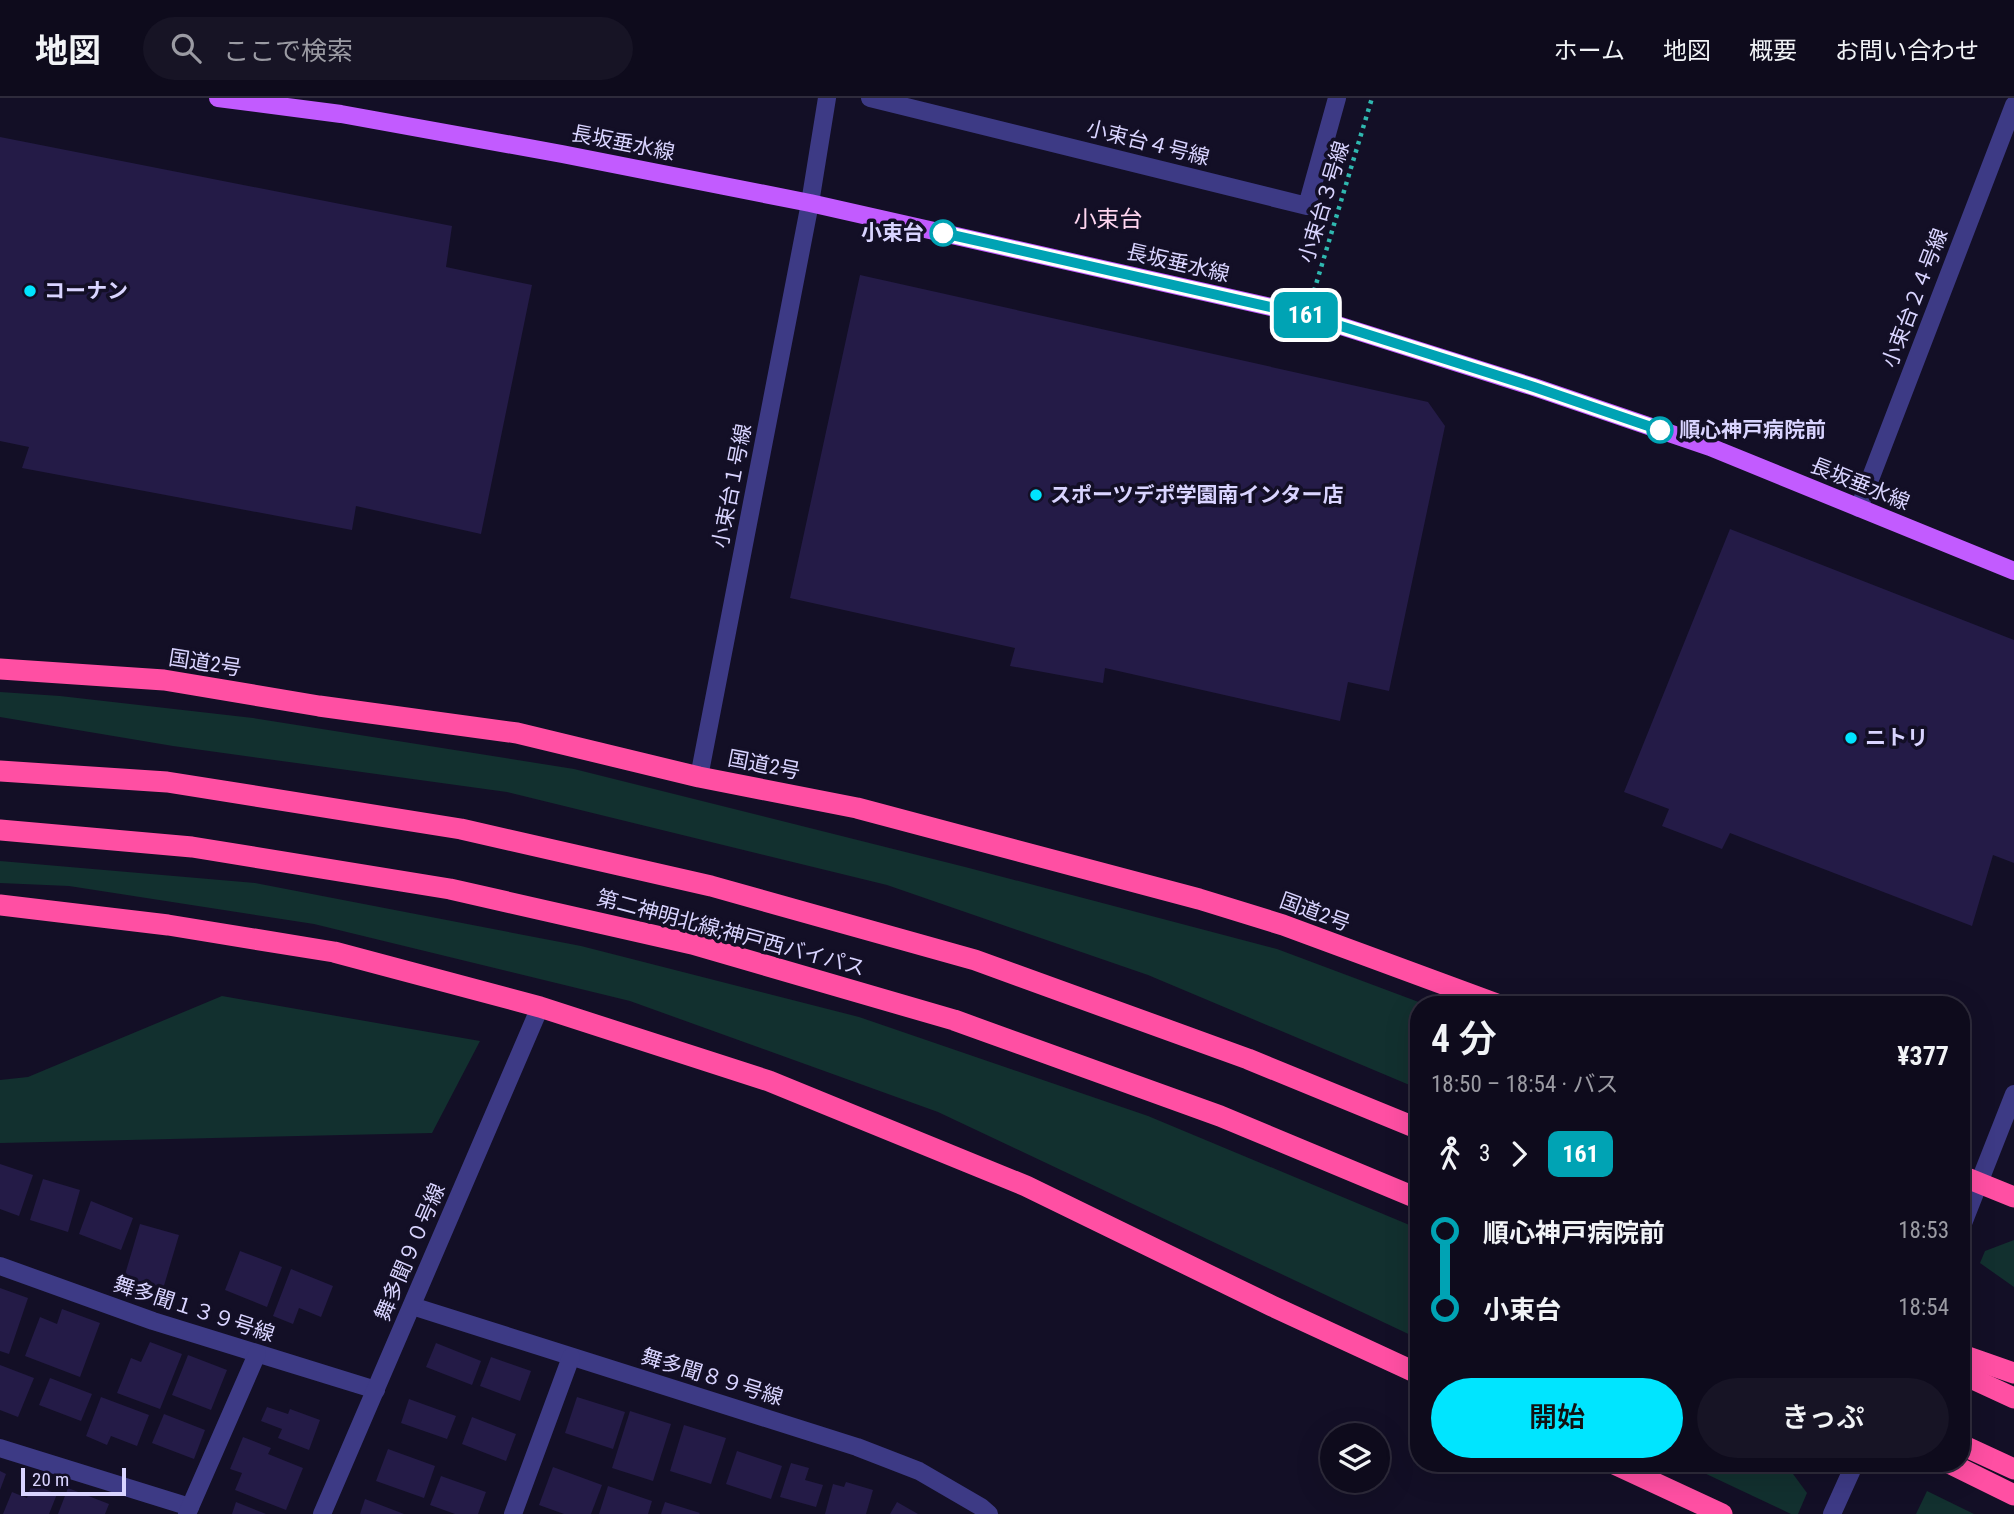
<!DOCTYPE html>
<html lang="ja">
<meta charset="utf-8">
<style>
:root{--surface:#0e0b1c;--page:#171425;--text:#f1f3f6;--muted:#9b9ba3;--line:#2e2b3b;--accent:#00e5ff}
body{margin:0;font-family:"Roboto Condensed","Noto Sans JP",sans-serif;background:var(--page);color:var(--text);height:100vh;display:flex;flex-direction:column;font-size:26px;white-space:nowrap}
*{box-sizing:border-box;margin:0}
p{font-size:23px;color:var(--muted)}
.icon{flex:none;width:38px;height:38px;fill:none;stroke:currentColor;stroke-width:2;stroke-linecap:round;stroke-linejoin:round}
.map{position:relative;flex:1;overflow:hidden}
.side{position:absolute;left:1410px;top:898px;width:560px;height:476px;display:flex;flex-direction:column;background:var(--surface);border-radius:28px;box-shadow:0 7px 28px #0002,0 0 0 2px var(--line)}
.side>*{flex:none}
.badge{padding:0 14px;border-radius:10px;font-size:24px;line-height:46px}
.buttons{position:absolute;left:1320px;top:1325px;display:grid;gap:14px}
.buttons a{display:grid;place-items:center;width:70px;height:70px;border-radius:50%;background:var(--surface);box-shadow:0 7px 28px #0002,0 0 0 2px var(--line);font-size:35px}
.scale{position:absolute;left:21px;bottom:18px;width:105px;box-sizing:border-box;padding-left:7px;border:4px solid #d9d4ff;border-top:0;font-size:19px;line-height:24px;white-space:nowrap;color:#d9d4ff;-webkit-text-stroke:5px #130f26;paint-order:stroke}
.map>.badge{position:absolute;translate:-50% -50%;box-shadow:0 0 0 4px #fff}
.legs{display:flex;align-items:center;gap:10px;height:77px;padding:0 21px;font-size:23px}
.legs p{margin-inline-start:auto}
.summary{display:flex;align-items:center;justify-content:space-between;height:119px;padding:0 21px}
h1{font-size:38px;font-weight:600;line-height:52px}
.action{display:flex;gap:14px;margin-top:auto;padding:14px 21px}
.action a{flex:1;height:80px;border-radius:42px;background:var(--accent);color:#111;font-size:28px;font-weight:600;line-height:80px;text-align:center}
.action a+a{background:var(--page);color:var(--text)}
ul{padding:0 21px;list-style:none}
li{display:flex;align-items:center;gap:24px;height:77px;font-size:26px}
li i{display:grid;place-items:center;width:10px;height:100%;margin:0 9px;background:currentColor}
li i::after{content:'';width:18px;height:18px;margin:-9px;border:5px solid;border-radius:50%;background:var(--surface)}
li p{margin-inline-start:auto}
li:first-child i{background:linear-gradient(#0000 50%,currentColor 0)}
li:last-child i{background:linear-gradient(currentColor 50%,#0000 0)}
header{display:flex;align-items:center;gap:42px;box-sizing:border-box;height:98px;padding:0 35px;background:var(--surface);border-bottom:2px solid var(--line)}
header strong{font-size:33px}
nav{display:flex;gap:38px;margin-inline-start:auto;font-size:24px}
.search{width:490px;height:63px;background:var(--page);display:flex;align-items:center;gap:18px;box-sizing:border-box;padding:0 24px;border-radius:38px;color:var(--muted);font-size:26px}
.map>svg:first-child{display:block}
.green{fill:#12302f}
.building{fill:#241b47}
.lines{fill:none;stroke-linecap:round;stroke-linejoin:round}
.path{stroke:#2fb8b0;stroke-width:4.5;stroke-dasharray:3.5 5;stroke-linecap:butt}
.minor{stroke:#3d3a85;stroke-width:18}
.major{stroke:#c25bff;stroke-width:18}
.highway{stroke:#ff4fa3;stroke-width:21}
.line-1-casing{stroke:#fff;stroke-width:16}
.line-1{stroke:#00a3b4;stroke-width:10}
.stop-1-dot{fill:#fff;stroke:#00a3b4;stroke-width:3.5}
.poi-dot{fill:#00e5ff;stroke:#130f26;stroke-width:2.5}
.labels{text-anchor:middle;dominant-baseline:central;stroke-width:7;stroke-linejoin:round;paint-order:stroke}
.street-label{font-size:21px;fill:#d9d4ff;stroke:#130f26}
.stop-label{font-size:21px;font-weight:bold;fill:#d9d4ff;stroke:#130f26;text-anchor:end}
.poi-label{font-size:21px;font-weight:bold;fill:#d9d4ff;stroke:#130f26;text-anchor:start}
.neighbourhood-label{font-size:23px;fill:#ffd6f0;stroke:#130f26}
</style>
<header>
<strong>地図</strong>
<div class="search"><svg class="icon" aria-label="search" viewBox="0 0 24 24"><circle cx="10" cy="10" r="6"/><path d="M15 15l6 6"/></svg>ここで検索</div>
<nav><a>ホーム</a><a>地図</a><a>概要</a><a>お問い合わせ</a></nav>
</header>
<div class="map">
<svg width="2014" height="1416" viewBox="0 0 2014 1416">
<rect width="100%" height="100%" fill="#130f26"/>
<g class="green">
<polygon points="0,594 60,598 253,620 574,671 969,770 1277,851 1424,906 1419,906 1419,991 1148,877 887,787 507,694 173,648 0,619"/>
<polygon points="0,763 255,785 581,848 859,919 1148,1018 1419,1131 1419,1241 938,1014 630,903 314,826 69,788 0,785"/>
<polygon points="222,898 480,943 432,1035 0,1045 0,982 28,979"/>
<polygon points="2014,1142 2014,1189 1980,1165 1985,1153"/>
<polygon points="1683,1365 1785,1365 1807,1395 1798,1416 1791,1416"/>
<polygon points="1927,1393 1974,1416 1916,1416"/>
</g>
<g class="building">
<polygon points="0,39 452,128 446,169 532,187 481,436 356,408 352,432 22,370 29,349 0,343"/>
<polygon points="860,177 1428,304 1445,328 1389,593 1348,584 1340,623 1105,570 1103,585 1010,568 1015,550 790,500"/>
<polygon points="1730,431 2014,542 2014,765 1993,757 1972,828 1730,735 1722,751 1662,728 1669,711 1624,694"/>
<polygon points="0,1066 33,1077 19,1118 0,1111"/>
<polygon points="43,1081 80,1092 68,1134 30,1122"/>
<polygon points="91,1103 133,1120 121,1152 79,1136"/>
<polygon points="140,1126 179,1137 163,1191 124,1180"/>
<polygon points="240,1153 282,1169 267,1209 225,1192"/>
<polygon points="291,1171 333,1188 321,1219 299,1210 293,1226 273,1218"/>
<polygon points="0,1190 28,1200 9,1256 0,1253"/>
<polygon points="62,1211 100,1225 80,1279 25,1258 40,1219 57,1226"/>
<polygon points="150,1244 182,1256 160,1311 117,1295 131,1260 141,1264"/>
<polygon points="436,1245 481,1263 472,1287 426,1269"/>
<polygon points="188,1257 227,1272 211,1312 172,1297"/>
<polygon points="491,1259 531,1273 520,1303 480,1288"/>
<polygon points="0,1267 34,1280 18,1319 0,1312"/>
<polygon points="50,1280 92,1296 81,1323 39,1307"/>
<polygon points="101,1299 149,1317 137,1348 111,1338 107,1347 86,1338"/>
<polygon points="577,1299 625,1314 613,1351 565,1335"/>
<polygon points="409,1301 456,1318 447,1341 401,1325"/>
<polygon points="267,1309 288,1316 290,1311 320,1322 309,1352 278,1340 282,1331 261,1323"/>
<polygon points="630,1313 671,1326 653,1383 612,1370"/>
<polygon points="164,1316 205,1332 194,1361 152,1345"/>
<polygon points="472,1319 516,1336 506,1363 462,1346"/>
<polygon points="684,1327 726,1340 711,1386 670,1373"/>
<polygon points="243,1339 271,1350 268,1356 303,1370 286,1412 235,1392 242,1375 230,1371"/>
<polygon points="388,1351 435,1368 424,1400 376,1383"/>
<polygon points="737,1353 782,1368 771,1401 726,1386"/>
<polygon points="791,1365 809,1370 805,1382 823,1387 816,1409 780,1399"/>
<polygon points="553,1369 602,1387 591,1416 564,1416 539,1407"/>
<polygon points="0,1373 6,1376 0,1392"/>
<polygon points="441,1378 486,1394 478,1416 455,1416 430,1407"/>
<polygon points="846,1384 873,1392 866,1416 825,1416 833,1386 844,1389"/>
<polygon points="32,1386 57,1396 49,1416 3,1416 12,1394 27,1400"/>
<polygon points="608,1388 652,1403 648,1416 599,1416"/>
<polygon points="68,1390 109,1406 105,1416 58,1416"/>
<polygon points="365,1401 404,1416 360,1416"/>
<polygon points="236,1404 266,1416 232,1416"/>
<polygon points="665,1404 700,1415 699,1416 661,1416"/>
<polygon points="897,1404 918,1416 890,1416"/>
</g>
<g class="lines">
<polyline class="path" points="1314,193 1372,0"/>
<g class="minor">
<polyline points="870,0 1307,108 1337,0"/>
<polyline points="1859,410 2014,7"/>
<polyline points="699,679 810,105 827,0"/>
<polyline points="1962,1128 2014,996"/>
<polyline points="0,1168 153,1223 376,1292"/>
<polyline points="412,1208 857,1349 919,1373 981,1409 989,1416"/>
<polyline points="0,1350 190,1409"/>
<polyline points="187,1416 257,1256"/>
<polyline points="322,1416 540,909"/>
<polyline points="513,1416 571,1259"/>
<polyline points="1832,1416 1855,1365"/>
</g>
<polyline class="major" points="218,0 341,16 562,56 810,105 1306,217 1534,289 1710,349 2014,473"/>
<g class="highway">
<polyline points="0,571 164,582 319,608 517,635 699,679 857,710 1199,801 1283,827 1497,906"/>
<polyline points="0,673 167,684 461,731 711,788 975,862 1248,961 1419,1031"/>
<polyline points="0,732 192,749 450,791 692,846 954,922 1220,1018 1419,1101"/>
<polyline points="0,807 168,827 334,854 540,909 769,983 1026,1088 1272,1208 1419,1276"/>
<polyline points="1962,1078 2014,1099"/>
<polyline points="1962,1257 2014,1275"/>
<polyline points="1962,1276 2014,1300"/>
<polyline points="1962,1347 2014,1371"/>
<polyline points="1612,1365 1722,1416"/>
<polyline points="1949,1365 2014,1397"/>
</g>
</g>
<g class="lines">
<g class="line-1-casing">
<polyline id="line-1" points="943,135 1306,217 1534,289 1660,332"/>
</g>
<use href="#line-1" class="line-1"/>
</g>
<g class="stop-1-dot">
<circle cx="943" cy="135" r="12"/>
<circle cx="1660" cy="332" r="12"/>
</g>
<g class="poi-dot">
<circle cx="30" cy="193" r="7"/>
<circle cx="1036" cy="397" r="7"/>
<circle cx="1851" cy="640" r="7"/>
</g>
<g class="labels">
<g class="street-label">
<text transform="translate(623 45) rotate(11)">長坂垂水線</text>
<text transform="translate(1148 45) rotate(14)">小束台４号線</text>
<text transform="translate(1324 104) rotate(-73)">小束台３号線</text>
<text transform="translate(1178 165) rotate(13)">長坂垂水線</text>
<text transform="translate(1915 200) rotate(-69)">小束台２４号線</text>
<text transform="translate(1860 386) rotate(22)">長坂垂水線</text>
<text transform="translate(732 388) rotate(-79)">小束台１号線</text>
<text transform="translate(205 565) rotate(9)">国道2号</text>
<text transform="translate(764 667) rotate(11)">国道2号</text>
<text transform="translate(1315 814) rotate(20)">国道2号</text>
<text transform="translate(731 835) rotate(15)">第二神明北線;神戸西バイパス</text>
<text transform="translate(410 1154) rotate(-67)">舞多聞９０号線</text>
<text transform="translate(194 1211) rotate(18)">舞多聞１３９号線</text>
<text transform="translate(712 1279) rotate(17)">舞多聞８９号線</text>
</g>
<g class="stop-label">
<text x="924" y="135">小束台</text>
<text x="1679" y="332" text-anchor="start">順心神戸病院前</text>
</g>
<g class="poi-label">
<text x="44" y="193">コーナン</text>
<text x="1050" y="397">スポーツデポ学園南インター店</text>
<text x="1865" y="640">ニトリ</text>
</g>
<g class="neighbourhood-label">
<text x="1108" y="121">小束台</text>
</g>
</g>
</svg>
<div class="buttons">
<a><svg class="icon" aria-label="layers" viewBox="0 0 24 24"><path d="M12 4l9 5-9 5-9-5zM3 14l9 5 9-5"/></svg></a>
</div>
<div class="scale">20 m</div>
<b class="badge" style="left:1306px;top:217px;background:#00a3b4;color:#fff">161</b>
<section class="side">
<div class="summary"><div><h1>4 分</h1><p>18:50 – 18:54 · バス</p></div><b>¥377</b></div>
<div class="legs"><svg class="icon" aria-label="walk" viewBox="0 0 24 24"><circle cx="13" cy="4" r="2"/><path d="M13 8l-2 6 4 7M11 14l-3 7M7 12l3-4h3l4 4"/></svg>3<svg class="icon" aria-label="forward" viewBox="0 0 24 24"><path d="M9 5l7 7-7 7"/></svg><b class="badge" style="background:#00a3b4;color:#fff">161</b></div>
<ul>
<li><i style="color:#00a3b4"></i><b>順心神戸病院前</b><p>18:53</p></li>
<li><i style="color:#00a3b4"></i><b>小束台</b><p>18:54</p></li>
</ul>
<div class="action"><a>開始</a><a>きっぷ</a></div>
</section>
</div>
